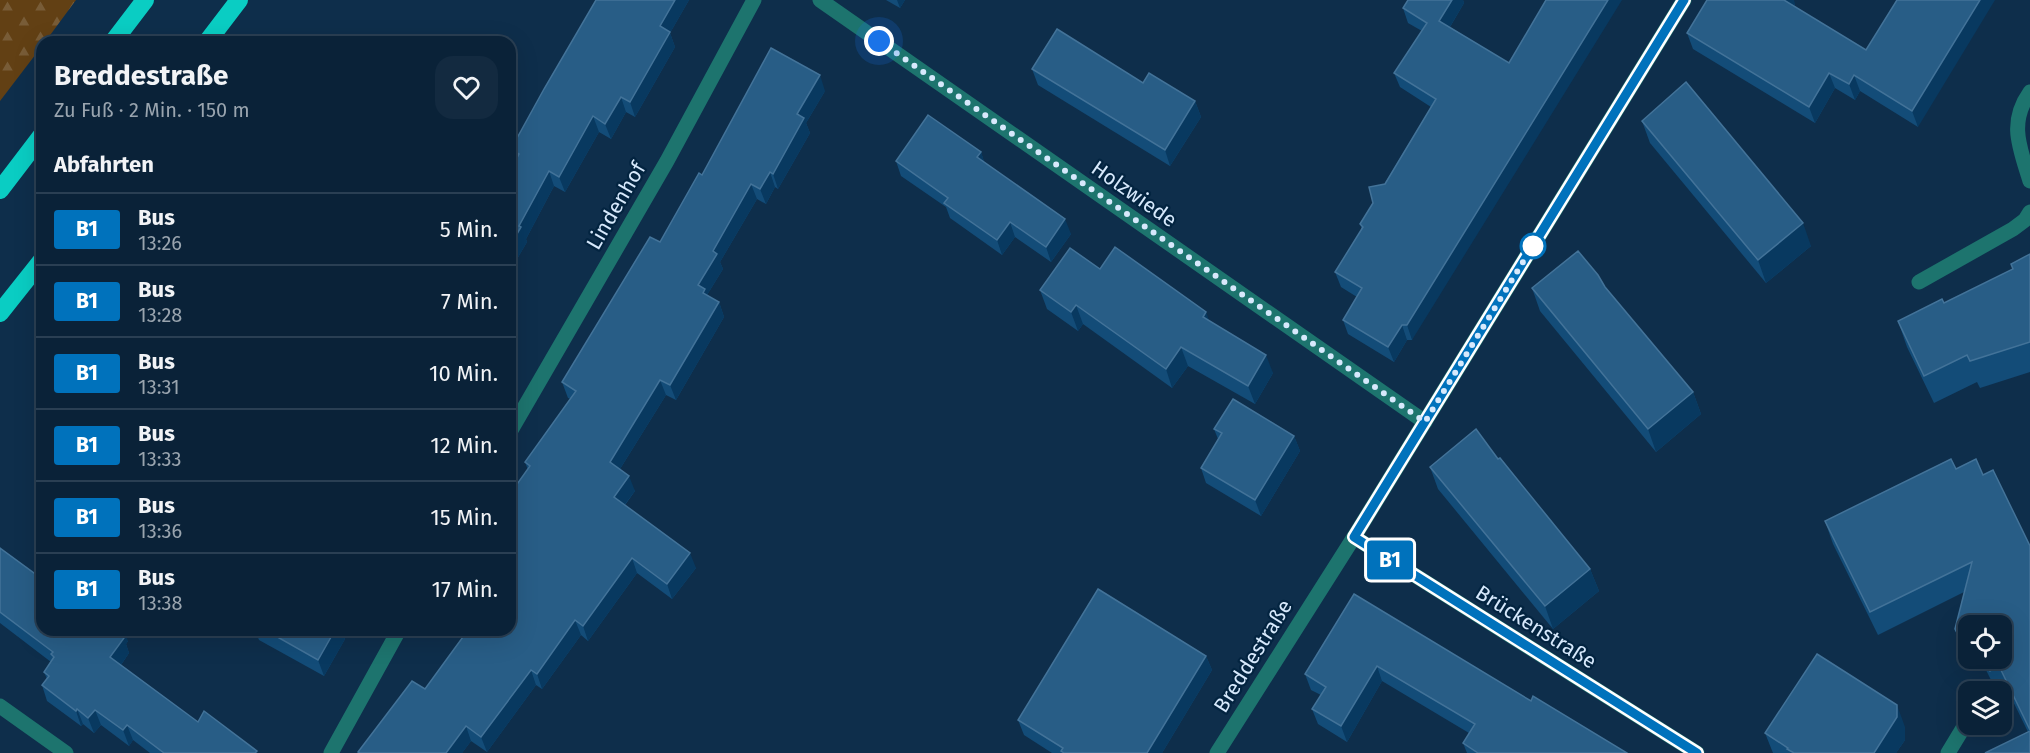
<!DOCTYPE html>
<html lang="de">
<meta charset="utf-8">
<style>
:root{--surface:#0a2238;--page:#132a40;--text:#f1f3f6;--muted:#99a4ae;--line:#2a3f53}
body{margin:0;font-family:"Fira Sans",sans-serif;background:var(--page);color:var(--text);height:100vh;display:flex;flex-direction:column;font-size:22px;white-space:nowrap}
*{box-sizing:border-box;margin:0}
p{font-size:20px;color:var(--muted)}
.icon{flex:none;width:33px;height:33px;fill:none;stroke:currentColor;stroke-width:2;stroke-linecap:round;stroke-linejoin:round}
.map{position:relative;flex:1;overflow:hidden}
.sheet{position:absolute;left:36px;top:36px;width:480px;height:600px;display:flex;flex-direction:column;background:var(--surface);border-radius:18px;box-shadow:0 6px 24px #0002,0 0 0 2px var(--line)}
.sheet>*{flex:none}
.badge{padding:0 12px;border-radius:4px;font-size:21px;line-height:39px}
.tools{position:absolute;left:1958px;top:615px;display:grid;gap:12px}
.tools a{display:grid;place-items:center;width:54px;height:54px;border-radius:12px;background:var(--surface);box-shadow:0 6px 24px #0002,0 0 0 2px var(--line);font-size:30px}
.you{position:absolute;width:30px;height:30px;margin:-15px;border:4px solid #fff;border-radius:50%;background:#1a73e8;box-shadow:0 0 0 9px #1a73e833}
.map>.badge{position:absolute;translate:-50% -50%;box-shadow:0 0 0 3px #fff}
h2{padding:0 18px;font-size:22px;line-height:54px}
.round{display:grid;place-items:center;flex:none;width:63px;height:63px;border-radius:18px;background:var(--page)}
.headline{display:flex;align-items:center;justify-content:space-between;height:102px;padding:0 18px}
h1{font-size:28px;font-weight:700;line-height:45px}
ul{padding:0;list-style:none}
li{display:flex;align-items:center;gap:18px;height:72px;padding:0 18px;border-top:2px solid var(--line)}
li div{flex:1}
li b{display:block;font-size:22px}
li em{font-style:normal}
li .badge{min-width:66px;font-weight:700;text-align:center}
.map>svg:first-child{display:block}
.forest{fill:url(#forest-firs)}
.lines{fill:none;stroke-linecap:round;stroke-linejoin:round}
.minor{stroke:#1d746e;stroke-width:15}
.highway{stroke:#0acdc3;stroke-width:18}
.wall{fill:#134c78;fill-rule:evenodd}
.shaded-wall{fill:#083960}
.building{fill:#285d86;stroke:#437399;stroke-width:1.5}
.line-casing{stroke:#fff;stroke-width:14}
.line{stroke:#0072bc;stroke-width:9}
.walk{stroke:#d7e9fc;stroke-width:6;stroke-dasharray:0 10.8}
.stop-dot{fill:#fff;stroke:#0072bc;stroke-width:3}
.labels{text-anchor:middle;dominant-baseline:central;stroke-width:4.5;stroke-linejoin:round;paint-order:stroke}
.street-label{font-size:21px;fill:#d7e9fc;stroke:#032440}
</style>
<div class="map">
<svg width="2030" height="753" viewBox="0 0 2030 753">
<defs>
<pattern id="forest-firs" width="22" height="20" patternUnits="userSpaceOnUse" patternTransform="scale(1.5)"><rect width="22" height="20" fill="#624014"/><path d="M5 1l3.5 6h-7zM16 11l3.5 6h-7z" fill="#785c37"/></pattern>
</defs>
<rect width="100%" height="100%" fill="#0e2e4b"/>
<polygon class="forest" points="0,0 76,0 45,42 42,42 42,46 0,101"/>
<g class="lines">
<g class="minor">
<polyline points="820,0 1425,422"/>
<path d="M2030,92C2008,123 2020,148 2030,181"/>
<polyline points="1919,282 2013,229 2025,220 2030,212"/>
<polyline points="510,432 667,161 754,0"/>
<polyline points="1354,537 1697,753"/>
<polyline points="0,706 66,753"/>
<polyline points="331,753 399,630"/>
<polyline points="1217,753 1354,537 1684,0"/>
<polyline points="1948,753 1968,720"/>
</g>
<g class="highway">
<polyline points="113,42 145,0"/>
<polyline points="207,42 239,0"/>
<polyline points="0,190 42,135"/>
<polyline points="0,313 42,260"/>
</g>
</g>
<g class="wall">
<polygon points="596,0 689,0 670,33 675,47 635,117 626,112 611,139 599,132 565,192 554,186 526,239 527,242 510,271 510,171 515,161 511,149"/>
<polygon points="886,0 905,0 900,8"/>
<polygon points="1408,0 1463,0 1464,3 1450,27 1509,63 1412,340 1407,340 1394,362 1348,334 1343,320 1357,297 1341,287 1335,272 1362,230 1360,224 1431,107 1400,87 1394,73 1422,31 1408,23 1403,8"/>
<polygon points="1897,0 1918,127 1860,91 1855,100 1835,88 1815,123 1693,49 1687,33 1795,4 1794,6 1866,50"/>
<polygon points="1032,69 1143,83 1195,101 1201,117 1170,166 1038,85"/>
<polygon points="825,91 806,123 810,133 778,189 775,187 766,204 757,199 720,262 723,269 707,295 719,302 724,317 676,400 666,395 620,469 635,491 625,505 696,568 672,599 637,573 588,641 581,635 542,689 536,685 487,752 471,741 462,753 358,753 358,752 425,689 465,634 459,630 510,630 528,470 525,462 571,399 568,398 562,382 660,242 702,175"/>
<polygon points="1642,121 1811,246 1766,283 1650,143"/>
<polygon points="981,152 984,162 1071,234 1051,262 1015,237 1002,255 950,218 946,207 901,176 896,161"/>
<polygon points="2030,254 2030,372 1980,388 1977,382 1934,403 1907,347 1898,321 1944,303 2013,269"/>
<polygon points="1100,269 1209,321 1273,373 1255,404 1188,366 1172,388 1083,324 1078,331 1047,309 1040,290"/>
<polygon points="1605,287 1693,392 1701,414 1656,452 1540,311 1532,288"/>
<polygon points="1214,429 1294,436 1300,451 1261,516 1206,483 1201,468 1218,439"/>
<polygon points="1498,459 1590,569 1599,591 1553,629 1438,489 1430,467"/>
<path d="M1956,469L1983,475L2030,546V753L2028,732L2007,689L2001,692H1997L1986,670L1969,663L1963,651L1955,629L1964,592L1878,635L1833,544L1825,521ZM1968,626L2001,658H1968Z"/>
<polygon points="0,548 42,630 128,641 126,644 129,653 121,665 198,722 258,753 150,753 133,740 129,746 101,725 94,733 83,724 81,726 47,701 42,685 47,679 44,672 51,662 0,623"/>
<polygon points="1354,594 1531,701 1627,753 1467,753 1463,743 1469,733 1382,681 1347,742 1318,724 1312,709 1321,695 1311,690 1305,674"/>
<polygon points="255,630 341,630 345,639 324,676 259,640"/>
<polygon points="1206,656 1212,670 1162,753 1052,753 1024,735 1018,720"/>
<polygon points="1905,727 1905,740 1896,753 1773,753 1765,733"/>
</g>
<g class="shaded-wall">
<polygon points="675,0 689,0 670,33 675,47 635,117 630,102 660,26"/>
<polygon points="897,0 905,0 900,8"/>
<polygon points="1452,0 1463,0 1464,3 1445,35 1439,21"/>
<polygon points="1608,0 1622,0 1412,340 1407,325"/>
<polygon points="1783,0 1794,0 1795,4 1788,15"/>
<polygon points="1980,0 1995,0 1918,127 1912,111"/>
<polygon points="1829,73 1835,88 1815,123 1809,107"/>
<polygon points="820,75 825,91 806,123 810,133 778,189 773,174 797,114"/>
<polygon points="1854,75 1860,91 1855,100 1849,84"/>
<polygon points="621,97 626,112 611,139 605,124"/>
<polygon points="1195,101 1201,117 1170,166 1165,150"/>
<polygon points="593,116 599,132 565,192 559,177"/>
<polygon points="981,152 986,167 977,157"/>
<polygon points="549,171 554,186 526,239 527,242 510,271 510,246 519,226"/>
<polygon points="770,172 775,187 766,204 760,189"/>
<polygon points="751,184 757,199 720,262 723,269 707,295 711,304 698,285 713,251"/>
<polygon points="1065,219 1071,234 1051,262 1046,247"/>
<polygon points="1010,222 1015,237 1002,255 997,240"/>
<polygon points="1803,223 1811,246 1766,283 1758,260"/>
<polygon points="719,302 724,317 676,400 670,385"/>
<polygon points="1076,305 1083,324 1078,331 1071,312"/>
<polygon points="1206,312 1213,331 1203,317"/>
<polygon points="1402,325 1407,340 1394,362 1388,347"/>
<polygon points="1181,347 1188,366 1172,388 1166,369"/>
<polygon points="1266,355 1273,373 1255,404 1248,386"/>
<polygon points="660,380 666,395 615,477 610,462"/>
<polygon points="1693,392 1701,414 1656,452 1648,429"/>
<polygon points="1294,436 1300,451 1261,516 1255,500"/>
<polygon points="629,476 635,491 619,512 614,497"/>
<polygon points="690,553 696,568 672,599 667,584"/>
<polygon points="632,558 637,573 588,641 583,626"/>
<polygon points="1590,569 1599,591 1553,629 1545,606"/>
<polygon points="575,620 581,635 542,689 537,674"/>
<polygon points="119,630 124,630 128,641 126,644 129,653 116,672 110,657 117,633"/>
<polygon points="335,630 341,630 345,639 324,676 318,660"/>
<polygon points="1206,656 1212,670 1162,753 1147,753"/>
<polygon points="1377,666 1382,681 1347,742 1341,726"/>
<polygon points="531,670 536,685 487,752 481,737"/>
<polygon points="1897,705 1905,727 1905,740 1896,753 1874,753"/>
<polygon points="77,709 83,724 81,726 76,711"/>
<polygon points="95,710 101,725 94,733 88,718"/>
<polygon points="127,725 133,740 129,746 123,730"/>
<polygon points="466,726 471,741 462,753 446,753"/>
</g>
<g class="building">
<polygon points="596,0 675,0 660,26 670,32 630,102 621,97 605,124 593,116 559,177 549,171 519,226 521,227 510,246 510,171 519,154 511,149 544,89"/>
<polygon points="1408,0 1452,0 1439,21 1509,63 1546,0 1608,0 1407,325 1402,325 1388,347 1343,320 1362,288 1335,272 1363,227 1360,224 1373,203 1369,187 1385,184 1436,99 1394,73 1427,23 1403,8"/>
<polygon points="1707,0 1784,0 1866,50 1897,0 1980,0 1912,111 1854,75 1849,84 1829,73 1809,107 1687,33"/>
<polygon points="1057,29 1143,83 1149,73 1195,101 1165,150 1032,69"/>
<polygon points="771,48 820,75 797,114 804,118 773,174 770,172 760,189 751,184 713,251 717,254 698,285 705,289 703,293 719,302 670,385 660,380 610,462 629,476 614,497 690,553 667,584 632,558 583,626 575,620 537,674 531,670 481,737 466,726 446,753 360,753 358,752 412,681 425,689 468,630 510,630 510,494 530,466 525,462 576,391 562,382 650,237 660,242 699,173 702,175"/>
<polygon points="1686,82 1803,223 1758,260 1642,121"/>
<polygon points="928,115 981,152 977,157 1065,219 1046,247 1010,222 997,240 944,203 948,198 896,161"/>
<polygon points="1115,247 1206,312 1203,317 1266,355 1248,386 1181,347 1166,369 1076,305 1071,312 1040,290 1070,248 1100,269"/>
<polygon points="1578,251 1598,275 1605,287 1693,392 1648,429 1532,288"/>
<polygon points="2030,254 2030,342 1970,361 1967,355 1924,376 1898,321 1942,299 1944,303 2013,269 2011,264"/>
<polygon points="1233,399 1294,436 1255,500 1201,468 1222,433 1214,429"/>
<polygon points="1476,429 1498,459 1500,458 1590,569 1545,606 1430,467"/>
<polygon points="1951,459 1956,469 1976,459 1983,475 1993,470 2030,546 2030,730 1999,666 1990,671 1984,658 2001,658 2001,626 1968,626 1968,644 1961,641 1955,629 1972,562 1870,612 1825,521"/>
<polygon points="0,548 42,579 42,630 119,630 117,633 124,638 110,657 198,722 204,711 257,751 255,753 164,753 127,725 123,730 95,710 88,718 77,709 76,711 42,685 49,676 44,672 54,657 51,654 53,652 0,612"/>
<polygon points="1098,589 1206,656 1147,753 1064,753 1061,751 1063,748 1018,720"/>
<polygon points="1354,594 1531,701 1533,696 1627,753 1478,753 1463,743 1475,724 1377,666 1341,726 1312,709 1326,687 1305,674"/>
<polygon points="265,630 335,630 318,660"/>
<polygon points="1817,654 1897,705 1897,717 1874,753 1794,753 1787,749 1788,748 1765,733"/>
<polygon points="2030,731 2030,753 1985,753"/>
</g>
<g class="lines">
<g class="line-casing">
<polyline id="line" points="1684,0 1354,537 1697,753"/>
</g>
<use href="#line" class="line"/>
<polyline class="walk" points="879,41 1425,422 1534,244 1533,246"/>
</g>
<circle class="stop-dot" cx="1533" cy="246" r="12"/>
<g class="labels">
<g class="street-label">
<text transform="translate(1134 194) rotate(35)">Holzwiede</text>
<text transform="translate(616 206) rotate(-60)">Lindenhof</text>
<text transform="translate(1536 627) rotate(32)">Brückenstraße</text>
<text transform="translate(1253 656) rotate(-58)">Breddestraße</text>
</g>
</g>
</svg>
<div class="tools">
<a><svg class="icon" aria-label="locate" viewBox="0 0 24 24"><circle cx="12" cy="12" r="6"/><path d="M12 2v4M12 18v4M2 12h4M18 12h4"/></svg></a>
<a><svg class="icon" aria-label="layers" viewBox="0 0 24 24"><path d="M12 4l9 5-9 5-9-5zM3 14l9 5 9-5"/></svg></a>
</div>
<div class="you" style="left:879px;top:41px"></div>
<b class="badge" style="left:1390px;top:560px;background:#0072bc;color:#fff">B1</b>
<section class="sheet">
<div class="headline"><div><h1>Breddestraße</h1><p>Zu Fuß · 2 Min. · 150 m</p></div><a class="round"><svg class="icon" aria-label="heart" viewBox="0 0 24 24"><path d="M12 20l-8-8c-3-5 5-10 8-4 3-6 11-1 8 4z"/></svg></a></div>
<h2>Abfahrten</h2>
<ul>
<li><span class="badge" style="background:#0072bc;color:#fff">B1</span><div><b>Bus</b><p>13:26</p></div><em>5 Min.</em></li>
<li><span class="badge" style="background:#0072bc;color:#fff">B1</span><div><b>Bus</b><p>13:28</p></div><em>7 Min.</em></li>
<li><span class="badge" style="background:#0072bc;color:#fff">B1</span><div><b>Bus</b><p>13:31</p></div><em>10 Min.</em></li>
<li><span class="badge" style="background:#0072bc;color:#fff">B1</span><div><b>Bus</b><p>13:33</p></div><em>12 Min.</em></li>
<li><span class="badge" style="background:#0072bc;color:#fff">B1</span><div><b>Bus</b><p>13:36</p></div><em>15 Min.</em></li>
<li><span class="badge" style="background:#0072bc;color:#fff">B1</span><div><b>Bus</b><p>13:38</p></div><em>17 Min.</em></li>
</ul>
</section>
</div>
